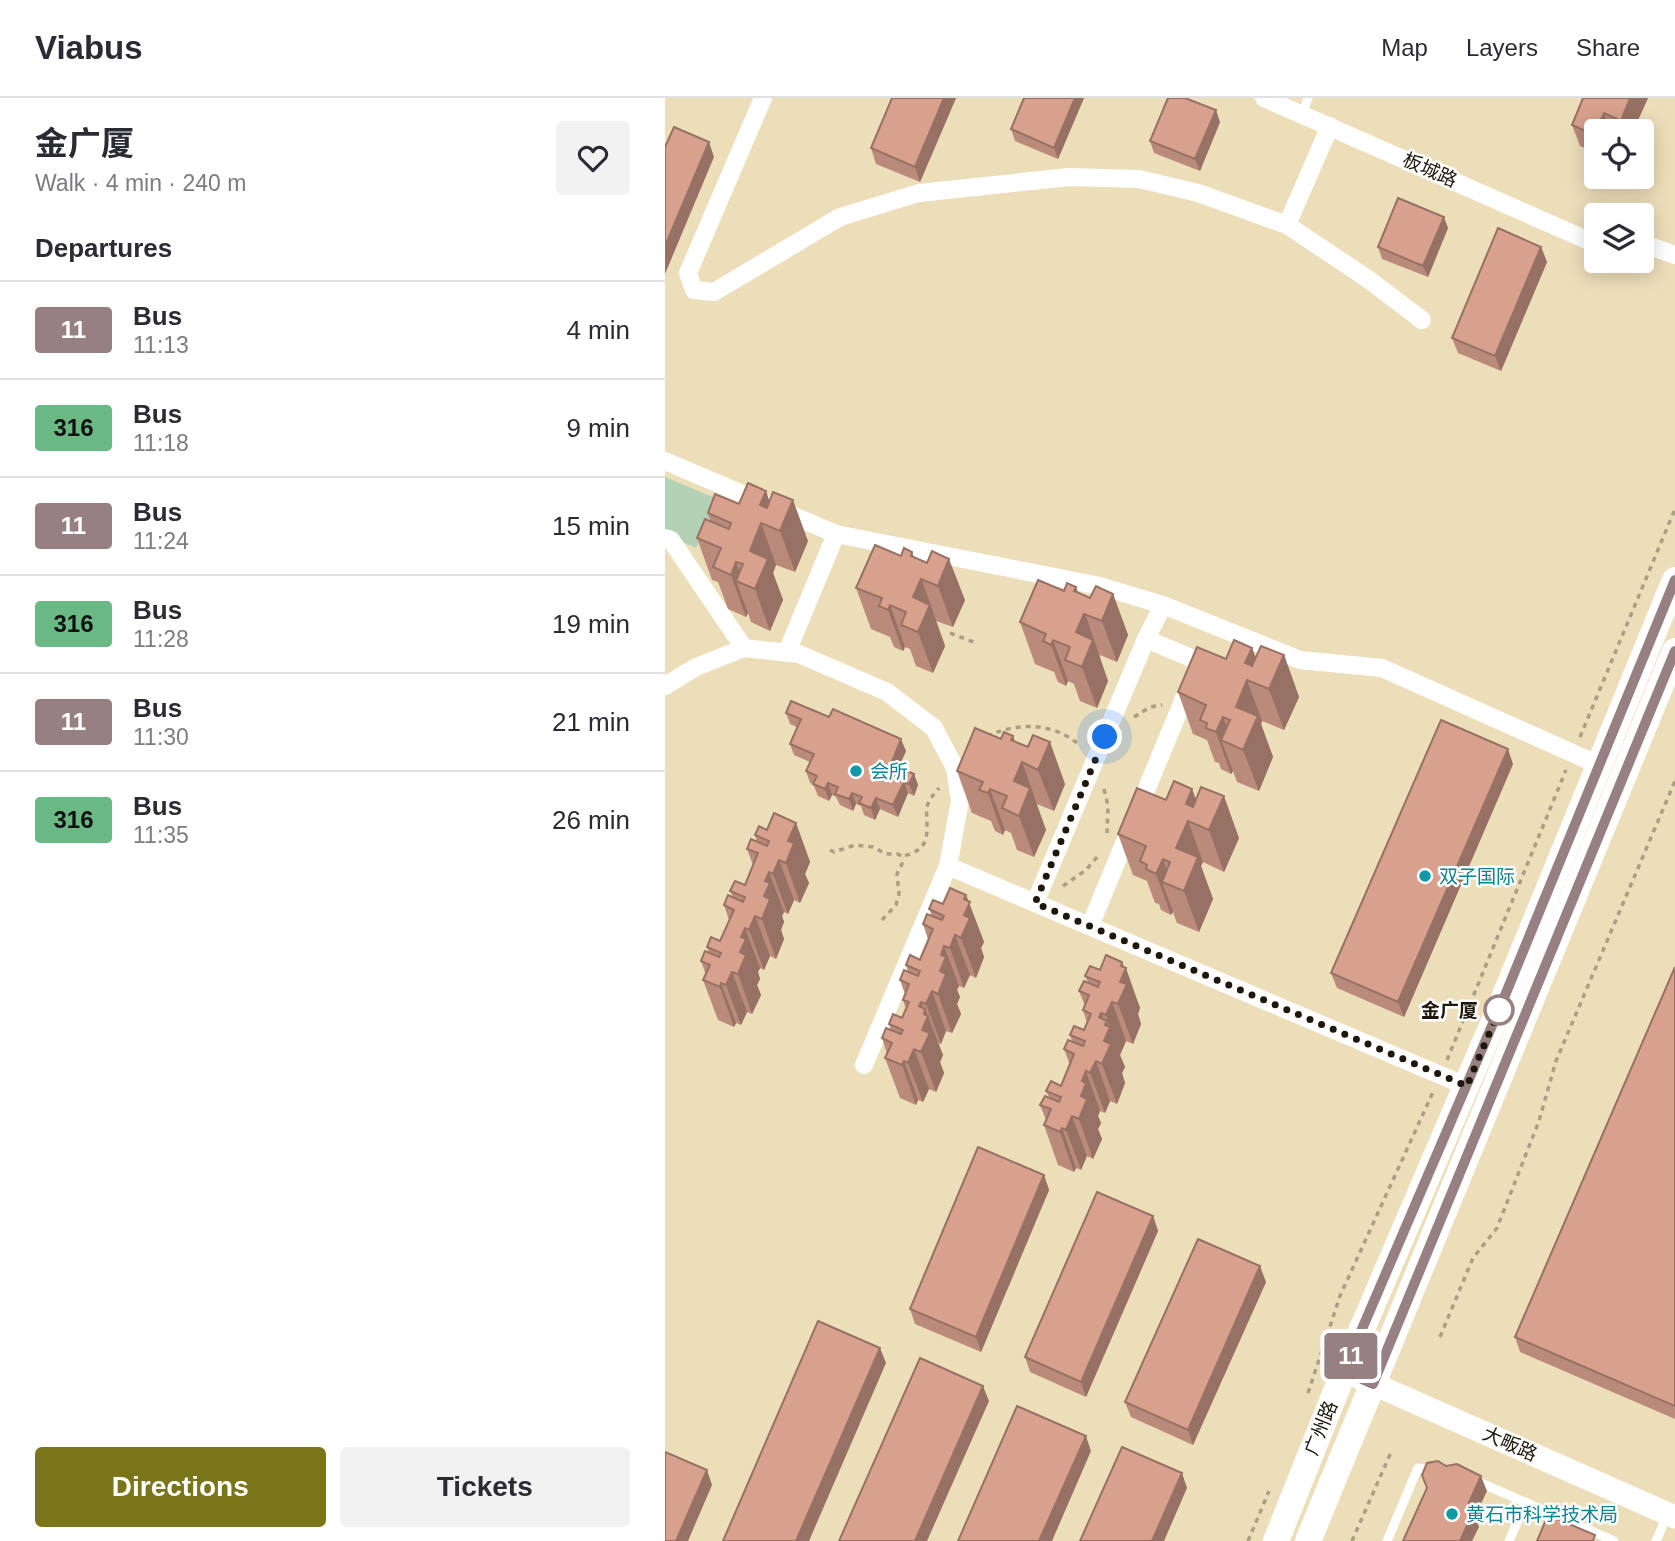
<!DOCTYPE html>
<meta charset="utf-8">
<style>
:root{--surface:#fff;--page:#f2f2f3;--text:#2b2b33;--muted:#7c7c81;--line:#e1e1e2;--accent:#7a7519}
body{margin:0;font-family:Helvetica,"Noto Sans SC",sans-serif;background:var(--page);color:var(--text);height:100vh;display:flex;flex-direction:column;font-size:26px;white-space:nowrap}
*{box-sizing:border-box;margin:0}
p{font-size:23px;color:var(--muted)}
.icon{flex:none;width:38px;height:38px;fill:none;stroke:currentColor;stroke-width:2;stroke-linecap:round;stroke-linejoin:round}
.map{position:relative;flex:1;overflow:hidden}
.details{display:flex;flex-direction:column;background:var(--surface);width:665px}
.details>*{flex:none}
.badge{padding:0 14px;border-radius:5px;font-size:24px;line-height:46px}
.tools{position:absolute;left:919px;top:21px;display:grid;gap:14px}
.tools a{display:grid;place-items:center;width:70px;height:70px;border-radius:7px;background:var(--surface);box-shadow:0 4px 18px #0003;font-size:35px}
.you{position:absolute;width:35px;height:35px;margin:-18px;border:5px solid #fff;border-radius:50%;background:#1a73e8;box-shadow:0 0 0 10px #1a73e833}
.map>.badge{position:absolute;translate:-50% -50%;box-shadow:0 0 0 4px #fff}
h2{padding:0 35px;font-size:26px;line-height:63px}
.round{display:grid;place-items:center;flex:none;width:74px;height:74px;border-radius:7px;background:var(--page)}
.overview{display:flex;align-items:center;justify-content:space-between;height:119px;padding:0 35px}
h1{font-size:33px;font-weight:700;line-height:52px}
.action{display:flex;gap:14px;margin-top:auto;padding:14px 35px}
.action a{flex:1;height:80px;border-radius:7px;background:var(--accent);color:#fff;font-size:28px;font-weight:700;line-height:80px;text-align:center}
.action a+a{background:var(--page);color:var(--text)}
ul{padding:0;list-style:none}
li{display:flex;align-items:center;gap:21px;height:98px;padding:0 35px;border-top:2px solid var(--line)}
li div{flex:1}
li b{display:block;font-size:26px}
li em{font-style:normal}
li .badge{min-width:77px;font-weight:700;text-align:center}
header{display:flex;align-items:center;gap:42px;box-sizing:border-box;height:98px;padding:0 35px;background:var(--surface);border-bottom:2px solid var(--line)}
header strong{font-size:33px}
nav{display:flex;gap:38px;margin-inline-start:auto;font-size:24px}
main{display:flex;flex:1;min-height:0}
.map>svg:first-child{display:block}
.green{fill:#b2d1b5}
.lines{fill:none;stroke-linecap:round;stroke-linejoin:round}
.path{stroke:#ab9f83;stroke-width:3.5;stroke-dasharray:5 5;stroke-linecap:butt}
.service{stroke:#fff;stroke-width:9}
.minor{stroke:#fff;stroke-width:18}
.tertiary{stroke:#fff;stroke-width:23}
.secondary{stroke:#fff;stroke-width:26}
.wall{fill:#ba8a7a}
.shaded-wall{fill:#977163}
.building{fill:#d8a18e;stroke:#977163;stroke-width:2}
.line-casing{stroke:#fff;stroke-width:16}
.line{stroke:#968082;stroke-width:10}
.walk{stroke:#1d180b;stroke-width:7;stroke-dasharray:0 12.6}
.culture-dot{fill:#0f9aa8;stroke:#fff;stroke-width:2.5}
.stop-dot{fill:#fff;stroke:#968082;stroke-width:3.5}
.labels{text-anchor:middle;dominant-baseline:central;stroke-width:5;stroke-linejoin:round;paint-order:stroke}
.street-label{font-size:19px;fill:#1d180b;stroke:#fff}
.culture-label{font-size:19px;fill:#0d838f;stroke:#fff;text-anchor:start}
.stop-label{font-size:19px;font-weight:bold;fill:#1d180b;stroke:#fff;text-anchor:end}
</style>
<header>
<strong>Viabus</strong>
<nav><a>Map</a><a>Layers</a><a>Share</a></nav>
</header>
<main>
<section class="details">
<div class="overview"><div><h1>金广厦</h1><p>Walk · 4 min · 240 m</p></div><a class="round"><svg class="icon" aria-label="heart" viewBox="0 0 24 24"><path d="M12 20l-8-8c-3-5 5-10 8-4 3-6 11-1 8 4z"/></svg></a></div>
<h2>Departures</h2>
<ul>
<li><span class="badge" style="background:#968082;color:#fff">11</span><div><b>Bus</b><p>11:13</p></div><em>4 min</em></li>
<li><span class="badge" style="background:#6ab883;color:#111">316</span><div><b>Bus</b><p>11:18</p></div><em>9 min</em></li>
<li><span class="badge" style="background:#968082;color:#fff">11</span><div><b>Bus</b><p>11:24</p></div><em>15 min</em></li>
<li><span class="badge" style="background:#6ab883;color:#111">316</span><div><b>Bus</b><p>11:28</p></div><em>19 min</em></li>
<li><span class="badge" style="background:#968082;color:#fff">11</span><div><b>Bus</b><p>11:30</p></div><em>21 min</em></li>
<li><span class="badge" style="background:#6ab883;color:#111">316</span><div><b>Bus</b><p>11:35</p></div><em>26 min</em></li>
</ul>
<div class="action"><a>Directions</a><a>Tickets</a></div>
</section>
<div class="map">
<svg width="1010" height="1443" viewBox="0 0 1010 1443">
<rect width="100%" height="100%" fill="#eddeba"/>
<polygon class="green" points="0,379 52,401 31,450 0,436"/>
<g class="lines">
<g class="path">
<polyline points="285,535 311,545"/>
<polyline points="469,619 485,609 497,607"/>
<path d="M322,638C354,624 388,624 416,648"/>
<polyline points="915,639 1010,411"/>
<polyline points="439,691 443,708 442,735"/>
<path d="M165,752L169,754L190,747L208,749L221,756H233L237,759C242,757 249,755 253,752C267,742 260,722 262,709C264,701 269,696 274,690"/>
<polyline points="398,788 421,772 433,758"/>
<polyline points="217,822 231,807 234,796 232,776 237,766 237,759"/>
<polyline points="782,962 901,672"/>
<polyline points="775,1239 808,1160 832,1130 874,1023 891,963 1010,683"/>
<polyline points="643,1295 675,1198 769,992"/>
<polyline points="583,1443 604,1393"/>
<polyline points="687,1443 727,1352"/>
</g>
<g class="service">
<polyline points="637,16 643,0"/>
<polyline points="809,1382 949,1443"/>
<polyline points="722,1443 753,1370 769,1373"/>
<polyline points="844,1443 861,1404"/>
<polyline points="991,1443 1002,1418"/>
</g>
<g class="minor">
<polyline points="98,0 23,175 29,192 49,194 175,119 254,95 404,79 474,81 533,95 622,127 703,181 757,222"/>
<polyline points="599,0 922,142 931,141"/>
<polyline points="622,127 665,28"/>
<polyline points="976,145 1010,157"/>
<polyline points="0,363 171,436"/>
<polyline points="0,440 6,442 79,550"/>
<polyline points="481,541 498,507"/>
<polyline points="122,554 171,436 435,488 498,507 635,562 717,570 934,667"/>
<polyline points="0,588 31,569 79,550 134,556 222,594 269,630 290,670 295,703 283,768 199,967"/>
<polyline points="283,768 801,988"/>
<polyline points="370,805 481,541 531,562 532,569 425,828"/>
</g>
<polyline class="tertiary" points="679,1273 1010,1419"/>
<g class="secondary">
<polyline points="611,1443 679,1273 841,895 1010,482"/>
<polyline points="643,1443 1010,553"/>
</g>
</g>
<g class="wall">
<polygon points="227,0 291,0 255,84 211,66 206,50"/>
<polygon points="359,0 419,0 393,61 350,43 346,31"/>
<polygon points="918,0 983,0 968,33 931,33 931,55 915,48 907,27"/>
<polygon points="555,24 535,73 489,55 485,43"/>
<polygon points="783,130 763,179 717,161 713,149"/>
<polygon points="876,149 882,164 836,273 793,255 787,240"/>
<polygon points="105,403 143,443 130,474 111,467 108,475 118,502 105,533 86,524 83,515 81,519 63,511 53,484 47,482 32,440 45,423 43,415 74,406"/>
<polygon points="249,460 300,502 288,529 271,523 280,548 268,575 251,568 245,551 240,549 238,553 229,549 225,539 206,531 191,490"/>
<polygon points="411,489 413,495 425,500 448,496 463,537 452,564 435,557 434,558 443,583 432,610 415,603 409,586 403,583 401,588 393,584 389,574 370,566 355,524 399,493"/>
<polygon points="587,550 591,560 619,557 634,599 619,632 597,623 596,626 608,659 594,693 572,684 568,673 566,676 556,671 554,665 550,664 542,642 528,636 513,594 561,561"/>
<polygon points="121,615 241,653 234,669 249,676 253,687 249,698 243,695 233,719 215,711 210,722 199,717 196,708 191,706 188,713 175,707 171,699 167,697 164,703 153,698 148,686 145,685 141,673 145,664 129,657 125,646 132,629 125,626"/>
<polygon points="336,641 350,643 400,686 389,713 372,706 371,707 381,732 369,759 352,752 346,735 340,732 338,737 330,733 326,723 307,715 292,673"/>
<polygon points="848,666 739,919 672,890 666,875"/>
<polygon points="527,691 531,702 574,740 559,774 538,764 536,768 548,801 534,834 512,825 508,814 506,817 496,812 494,806 490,805 482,783 468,777 453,736 501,702"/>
<polygon points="131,725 145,764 140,776 144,785 135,805 129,802 123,816 119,814 117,818 119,824 116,832 119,841 111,861 105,858 99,872 95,870 93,874 95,881 92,887 96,897 87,916 82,914 76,927 71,925 69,929 53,922 38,882 41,877 36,863 44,855 42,849 55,843 64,822 59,807 68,799 65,793 80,787 88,767 82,751 92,744 90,737 102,732"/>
<polygon points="301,797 319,844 316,850 319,859 311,880 305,877 299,890 294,888 292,892 295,899 292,906 296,916 287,935 281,933 276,946 273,945 278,957 275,964 279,975 271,994 264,991 258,1004 253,1002 251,1007 235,1000 220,960 222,956 217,940 226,932 224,926 237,920 241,911 238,902 240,896 235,882 243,874 241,867 255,862 263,841 258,826 267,818 264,811"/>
<polygon points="459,869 475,910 473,916 476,926 468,946 461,943 455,957 460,969 457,975 460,985 452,1006 445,1003 440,1015 435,1013 433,1018 436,1025 433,1031 437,1041 428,1061 422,1058 416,1072 411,1070 409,1074 393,1067 379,1027 381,1022 375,1007 384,999 381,993 396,988 405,967 399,951 407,943 405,937 419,932 422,925 418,912 420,908 414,893 423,884 420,878 435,872"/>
<polygon points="1010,869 1010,1321 855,1254 850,1239"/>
<polygon points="379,1077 384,1092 316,1254 250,1226 245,1211"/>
<polygon points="488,1118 493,1133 421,1299 365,1274 360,1259"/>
<polygon points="601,1184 528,1347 466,1319 460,1304"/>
</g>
<g class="shaded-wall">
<polygon points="279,0 291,0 255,84 250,69"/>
<polygon points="410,0 419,0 393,61 389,50"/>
<polygon points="965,0 983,0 968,33 959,33 956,23"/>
<polygon points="551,12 555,24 535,73 530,61"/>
<polygon points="939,15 945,33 931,33 931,41 929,37"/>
<polygon points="44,44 49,59 0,176 0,148"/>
<polygon points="779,119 783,130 763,179 758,168"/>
<polygon points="876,149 882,164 836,273 830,258"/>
<polygon points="101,393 115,432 128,402 143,443 130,474 115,433 95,407"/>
<polygon points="96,425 111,467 108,475 118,502 105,533 90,491 85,453"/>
<polygon points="247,454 280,548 268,575 253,534 248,499 246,458"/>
<polygon points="284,461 300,502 288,529 273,488"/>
<polygon points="71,464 80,487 71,483 83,515 81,519 66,477"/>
<polygon points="411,489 443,583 432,610 417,569 411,534 409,493"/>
<polygon points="448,496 463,537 452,564 437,523"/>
<polygon points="225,507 240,549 238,553 223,512"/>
<polygon points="388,542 403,583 401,588 386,547"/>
<polygon points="587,550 601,590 580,565"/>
<polygon points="619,557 634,599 619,632 604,591"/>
<polygon points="582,582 597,623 596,626 608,659 594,693 578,652 571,609"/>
<polygon points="558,619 568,647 556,642 568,673 566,676 551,634"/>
<polygon points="348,638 381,732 369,759 354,718 349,683 346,642"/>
<polygon points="236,641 241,653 230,677 226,666"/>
<polygon points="385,644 400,686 389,713 373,672"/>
<polygon points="843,651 848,666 739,919 733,904"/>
<polygon points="249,676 253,687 249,698 244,686"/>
<polygon points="239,684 243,695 233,719 228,707"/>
<polygon points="163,685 167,697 164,703 160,691"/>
<polygon points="325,691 340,732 338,737 323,695"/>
<polygon points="527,691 542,731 521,706"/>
<polygon points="187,695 191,706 188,713 184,701"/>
<polygon points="559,698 574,740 559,774 544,732"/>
<polygon points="211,700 215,711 210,722 206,710"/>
<polygon points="523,723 538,764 536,768 548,801 534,834 519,793 511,750"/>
<polygon points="131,725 145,764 140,776 144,785 135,805 121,765 123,743"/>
<polygon points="498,761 508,788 497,784 508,814 506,817 491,776"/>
<polygon points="114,762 129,802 123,816 108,776"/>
<polygon points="104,774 119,814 117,818 119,824 116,832 119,841 111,861 97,821 100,783"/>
<polygon points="301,797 319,844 316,850 319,859 311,880 296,840 299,817 299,801"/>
<polygon points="90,818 105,858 99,872 84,832"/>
<polygon points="80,830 95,870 93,874 95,881 92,887 96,897 87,916 73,876 76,839"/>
<polygon points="290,837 305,877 299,890 285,850"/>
<polygon points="279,848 294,888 292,892 295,899 292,906 296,916 287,935 273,896 276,857"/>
<polygon points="457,864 460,871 461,870 475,910 473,916 476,926 468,946 453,906 456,868"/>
<polygon points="67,874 82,914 76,927 61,887"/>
<polygon points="56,885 71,925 69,929 55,889"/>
<polygon points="267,893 281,933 276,946 261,906"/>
<polygon points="256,904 259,914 260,911 263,919 263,918 278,957 275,964 279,975 271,994 256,954 257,932 254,908"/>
<polygon points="447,904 461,943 455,957 460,969 457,975 460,985 452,1006 437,966 439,943 434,919 436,915 443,935 440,927 442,923 444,931 445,929 441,917"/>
<polygon points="249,951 264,991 258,1004 243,965"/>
<polygon points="239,963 253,1002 251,1007 237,967"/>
<polygon points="431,963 445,1003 440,1015 425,975"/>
<polygon points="421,973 435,1013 433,1018 436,1025 433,1031 437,1041 428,1061 414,1021 417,983"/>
<polygon points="407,1018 422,1058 416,1072 401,1032"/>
<polygon points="397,1030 411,1070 409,1074 395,1034"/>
<polygon points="379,1077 384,1092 316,1254 311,1239"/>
<polygon points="488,1118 493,1133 421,1299 416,1284"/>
<polygon points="595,1168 601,1184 528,1347 523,1332"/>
<polygon points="215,1250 221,1265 144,1443 131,1443"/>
<polygon points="318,1288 324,1303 262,1443 250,1443"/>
<polygon points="421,1338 426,1353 387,1443 374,1443"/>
<polygon points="42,1372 47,1387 23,1443 11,1443"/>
<polygon points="517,1375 522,1390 499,1443 487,1443"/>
<polygon points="816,1378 822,1393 810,1419 814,1429 807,1443 795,1443 801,1411"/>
</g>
<g class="building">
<polygon points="227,0 279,0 250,69 206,50"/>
<polygon points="359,0 410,0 389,50 346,31"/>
<polygon points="503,0 520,0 551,12 530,61 485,43"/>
<polygon points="918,0 965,0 956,23 939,15 929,37 907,27"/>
<polygon points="9,29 44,44 0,148 0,49"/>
<polygon points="733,100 779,119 758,168 713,149"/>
<polygon points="833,130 876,149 830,258 787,240"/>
<polygon points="83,385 101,393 95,407 102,410 108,394 128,402 115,433 96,425 85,453 103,461 90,491 71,483 78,466 71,464 66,477 48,469 56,450 32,440 40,421 64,431 66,425 43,415 50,396 74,406"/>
<polygon points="210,447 236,458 239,450 247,454 246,458 262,465 267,453 284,461 273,488 256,481 248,499 265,507 253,534 236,527 241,514 225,507 223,512 214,508 217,500 191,490"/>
<polygon points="373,482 399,493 402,485 411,489 409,493 425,500 431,488 448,496 437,523 419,516 411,534 428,542 417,569 400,562 405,549 388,542 386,547 378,543 381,536 355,524"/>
<polygon points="569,542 587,550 580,565 587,568 596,548 619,557 604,591 582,582 571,609 593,618 578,652 556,642 565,622 558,619 551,634 541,630 542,625 535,622 541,607 513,594 532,549 561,561"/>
<polygon points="126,603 164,619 168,611 236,641 226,666 249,676 244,686 239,684 228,707 211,700 206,710 194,705 197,699 187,695 184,701 170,696 173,689 163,685 160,691 148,686 152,678 141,673 149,656 125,646 136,621 121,615"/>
<polygon points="776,622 843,651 733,904 666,875"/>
<polygon points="310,630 336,641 339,634 348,638 346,642 363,649 368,637 385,644 373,672 357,664 349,683 365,690 354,718 337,710 342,698 325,691 323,695 314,692 318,684 292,673"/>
<polygon points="509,683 527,691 521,706 528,709 536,689 559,698 544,732 523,723 511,750 533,759 519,793 497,784 505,764 498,761 491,776 481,771 482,767 475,763 481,748 453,736 472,690 501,702"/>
<polygon points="109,715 131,725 123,743 129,745 121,765 114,762 108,776 104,774 100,783 105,785 99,798 105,801 97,821 90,818 84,832 80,830 76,839 81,841 75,854 81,857 73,876 67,874 61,887 56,885 55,889 38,882 45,867 36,863 40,853 54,859 56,855 42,849 46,839 55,843 69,812 59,807 63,797 78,804 80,799 65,793 70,783 80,787 93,755 82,751 86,741 102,748 104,743 90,737 94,728 102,732"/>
<polygon points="285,790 301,797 299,801 305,804 299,817 305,820 296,840 290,837 285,850 279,848 276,857 281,859 275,873 281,876 273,896 267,893 261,906 256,904 254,908 260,911 259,916 263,918 257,932 265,935 256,954 249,951 243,965 239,963 237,967 220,960 227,945 217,940 221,930 236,936 238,932 224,926 228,916 237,920 244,904 238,902 244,886 235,882 239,872 253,878 255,873 241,867 245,857 255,862 268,831 258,826 262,816 277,822 279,818 264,811 268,802 278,806"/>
<polygon points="441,857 457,864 456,868 461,870 455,884 462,886 453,906 447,904 441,917 436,915 434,919 442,923 440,927 445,929 439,943 446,946 437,966 431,963 425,975 421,973 417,983 421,985 416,998 422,1001 414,1021 407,1018 401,1032 397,1030 395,1034 379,1027 386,1011 375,1007 380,998 394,1004 396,999 381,993 386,983 396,988 409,956 399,951 403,942 418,948 420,943 405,937 409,928 419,932 426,916 418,912 424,897 414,893 419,883 433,889 435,884 420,878 425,868 435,872"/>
<polygon points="1010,869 1010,1308 850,1239"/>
<polygon points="313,1049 379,1077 311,1239 245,1211"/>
<polygon points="432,1094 488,1118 416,1284 360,1259"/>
<polygon points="533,1141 595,1168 523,1332 460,1304"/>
<polygon points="153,1223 215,1250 131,1443 58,1443"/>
<polygon points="255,1260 318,1288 250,1443 174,1443"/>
<polygon points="352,1308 421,1338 374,1443 293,1443"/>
<polygon points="457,1349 517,1375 487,1443 415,1443"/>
<polygon points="0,1354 42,1372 11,1443 0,1443"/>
<polygon points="773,1363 781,1368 792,1366 816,1378 801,1411 808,1414 795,1443 738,1443 762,1390 757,1377 762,1365"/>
<polygon points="883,1417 930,1437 928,1443 872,1443"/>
</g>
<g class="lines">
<g class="line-casing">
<polyline id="line" points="1010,482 841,895 679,1273 708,1286 1010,553"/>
</g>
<use href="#line" class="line"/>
<polyline class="walk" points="440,639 370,805 802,988 834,912"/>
</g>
<g class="culture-dot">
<circle cx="191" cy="673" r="7"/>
<circle cx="760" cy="778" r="7"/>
<circle cx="787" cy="1416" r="7"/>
</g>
<circle class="stop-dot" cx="834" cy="912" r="14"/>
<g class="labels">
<g class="street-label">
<text transform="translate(765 72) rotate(24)">板城路</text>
<text transform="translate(656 1330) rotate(-68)">广州路</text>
<text transform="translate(845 1346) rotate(24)">大畈路</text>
</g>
<g class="culture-label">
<text x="205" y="673">会所</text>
<text x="774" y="778">双子国际</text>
<text x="801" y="1416">黄石市科学技术局</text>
</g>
<g class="stop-label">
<text x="813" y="912">金广厦</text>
</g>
</g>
</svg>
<div class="tools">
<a><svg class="icon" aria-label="locate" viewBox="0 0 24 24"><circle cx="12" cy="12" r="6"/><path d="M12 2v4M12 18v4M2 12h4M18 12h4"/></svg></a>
<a><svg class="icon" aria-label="layers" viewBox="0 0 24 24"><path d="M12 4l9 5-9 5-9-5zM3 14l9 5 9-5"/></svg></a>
</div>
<div class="you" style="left:440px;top:639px"></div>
<b class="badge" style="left:686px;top:1258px;background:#968082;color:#fff">11</b>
</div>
</main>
